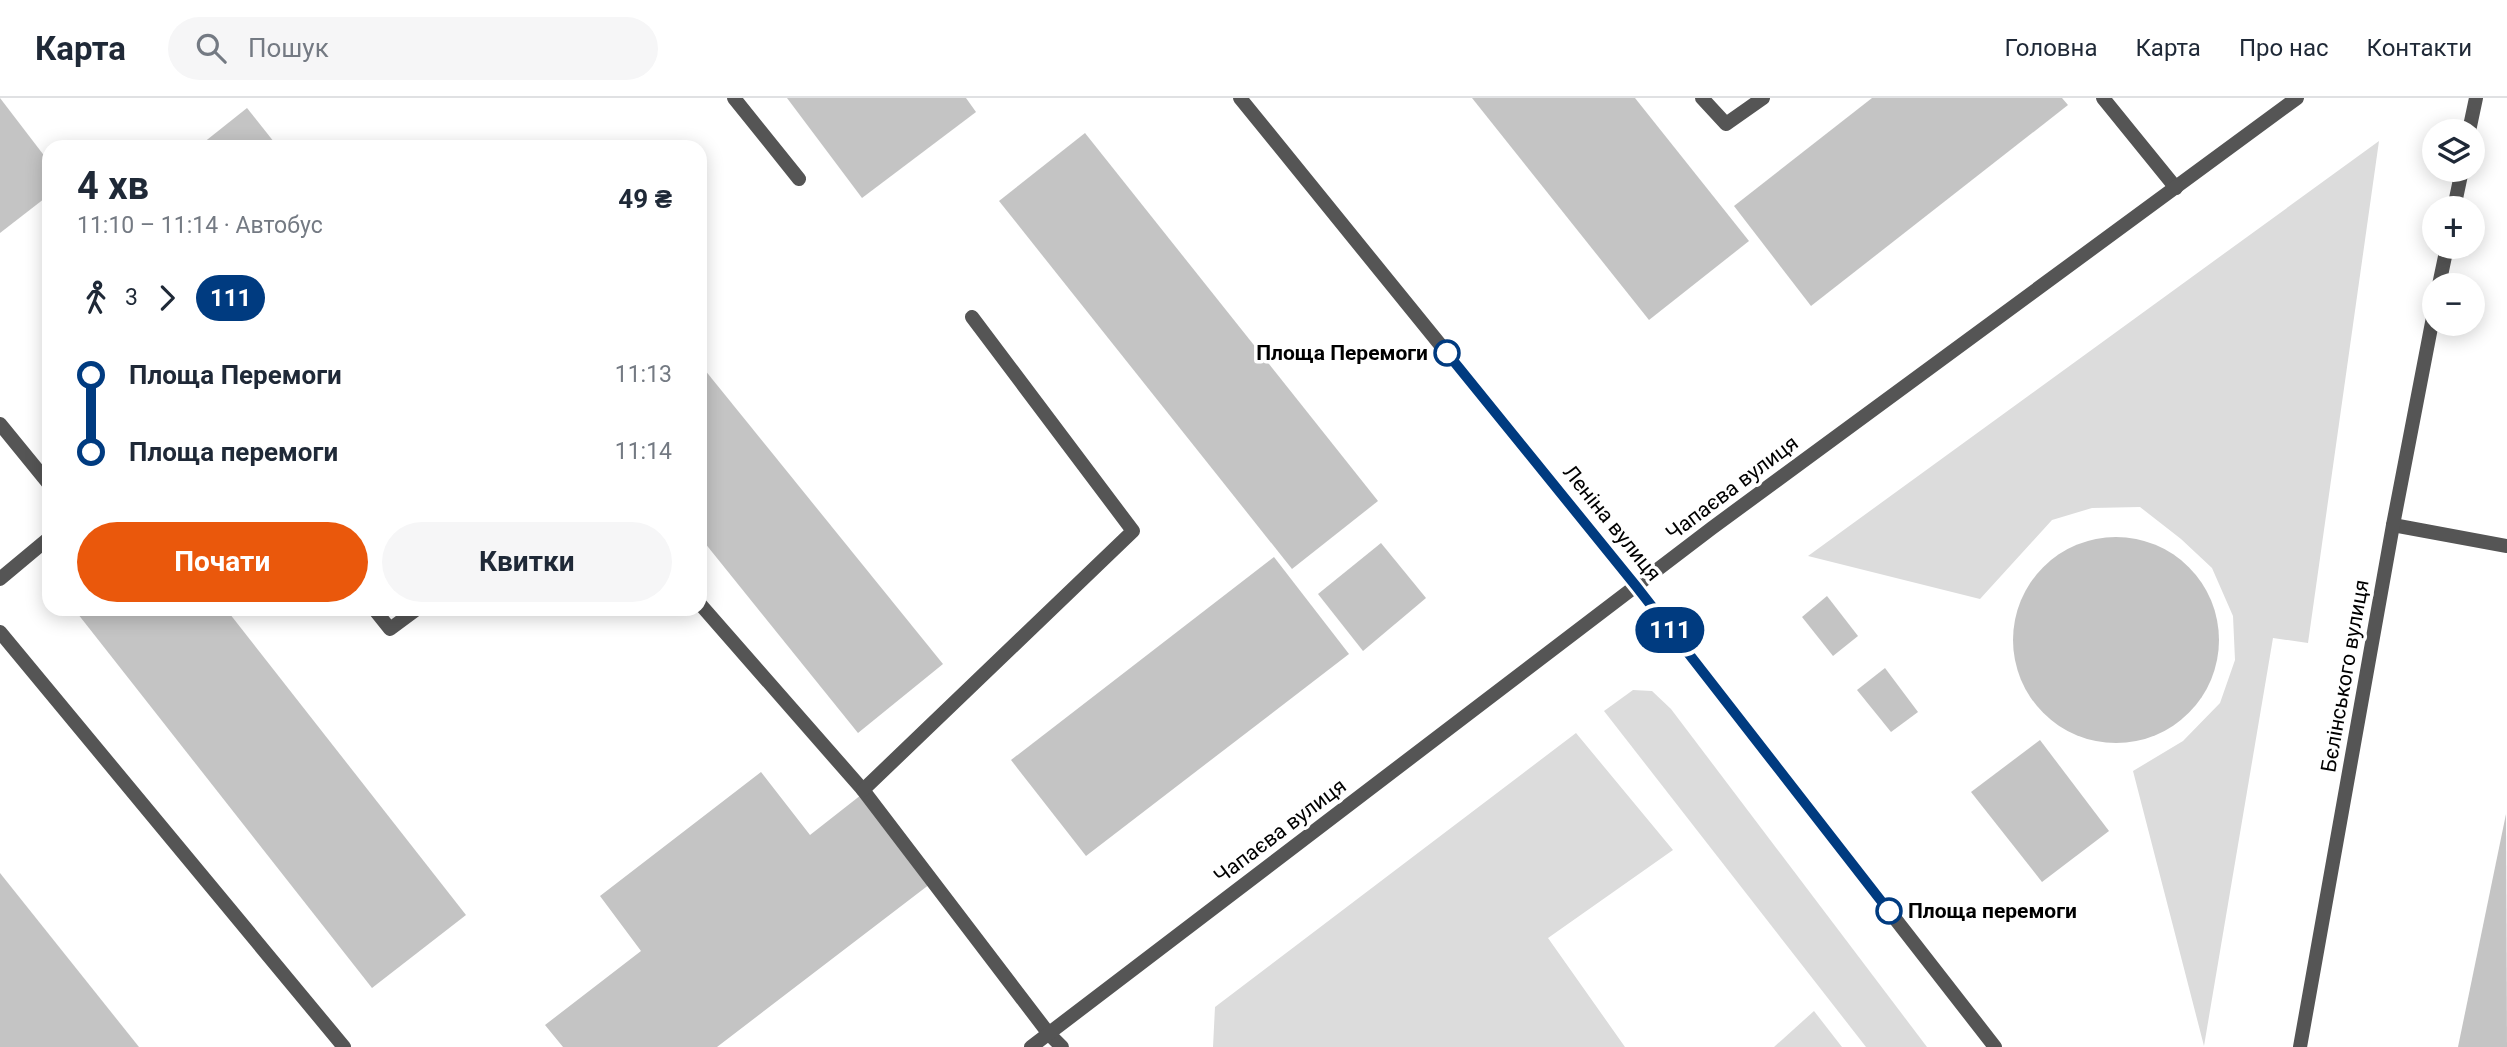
<!DOCTYPE html>
<html lang="uk">
<meta charset="utf-8">
<style>
:root{--surface:#fff;--page:#f6f6f7;--text:#1f2937;--muted:#747a83;--line:#e0e1e3;--accent:#ea580c}
body{margin:0;font-family:Roboto,sans-serif;background:var(--page);color:var(--text);height:100vh;display:flex;flex-direction:column;font-size:26px;white-space:nowrap}
*{box-sizing:border-box;margin:0}
p{font-size:23px;color:var(--muted)}
.icon{flex:none;width:38px;height:38px;fill:none;stroke:currentColor;stroke-width:2;stroke-linecap:round;stroke-linejoin:round}
.map{position:relative;flex:1;overflow:hidden}
.panel{position:absolute;left:42px;top:42px;width:665px;height:476px;display:flex;flex-direction:column;background:var(--surface);border-radius:21px;box-shadow:0 4px 18px #0003}
.panel>*{flex:none}
.badge{padding:0 14px;border-radius:23px;font-size:24px;line-height:46px}
.tools{position:absolute;left:2422px;top:21px;display:grid;gap:14px}
.tools a{display:grid;place-items:center;width:63px;height:63px;border-radius:50%;background:var(--surface);box-shadow:0 4px 18px #0003;font-size:35px}
.map>.badge{position:absolute;translate:-50% -50%;box-shadow:0 0 0 4px #fff}
.legs{display:flex;align-items:center;gap:10px;height:77px;padding:0 35px;font-size:23px}
.legs p{margin-inline-start:auto}
.headline{display:flex;align-items:center;justify-content:space-between;height:119px;padding:0 35px}
h1{font-size:38px;font-weight:700;line-height:52px}
.action{display:flex;gap:14px;margin-top:auto;padding:14px 35px}
.action a{flex:1;height:80px;border-radius:42px;background:var(--accent);color:#fff;font-size:28px;font-weight:700;line-height:80px;text-align:center}
.action a+a{background:var(--page);color:var(--text)}
ul{padding:0 35px;list-style:none}
li{display:flex;align-items:center;gap:24px;height:77px;font-size:26px}
li i{display:grid;place-items:center;width:10px;height:100%;margin:0 9px;background:currentColor}
li i::after{content:'';width:18px;height:18px;margin:-9px;border:5px solid;border-radius:50%;background:var(--surface)}
li p{margin-inline-start:auto}
li:first-child i{background:linear-gradient(#0000 50%,currentColor 0)}
li:last-child i{background:linear-gradient(currentColor 50%,#0000 0)}
header{display:flex;align-items:center;gap:42px;box-sizing:border-box;height:98px;padding:0 35px;background:var(--surface);border-bottom:2px solid var(--line)}
header strong{font-size:33px}
nav{display:flex;gap:38px;margin-inline-start:auto;font-size:24px}
.search{width:490px;height:63px;background:var(--page);display:flex;align-items:center;gap:18px;box-sizing:border-box;padding:0 24px;border-radius:38px;color:var(--muted);font-size:26px}
.map>svg:first-child{display:block}
.green{fill:#dcdcdc}
.building{fill:#c4c4c4}
.lines{fill:none;stroke-linecap:round;stroke-linejoin:round}
.service{stroke:#555;stroke-width:14}
.minor{stroke:#555;stroke-width:14}
.tertiary{stroke:#555;stroke-width:14}
.line-1-casing{stroke:#fff;stroke-width:16}
.line-1{stroke:#003b80;stroke-width:10}
.stop-1-dot{fill:#fff;stroke:#003b80;stroke-width:3.5}
.labels{text-anchor:middle;dominant-baseline:central;stroke-width:7;stroke-linejoin:round;paint-order:stroke}
.stop-label{font-size:21px;font-weight:bold;fill:#000;stroke:#fff;text-anchor:end}
.street-label{font-size:21px;fill:#000;stroke:#fff}
</style>
<header>
<strong>Карта</strong>
<div class="search"><svg class="icon" aria-label="search" viewBox="0 0 24 24"><circle cx="10" cy="10" r="6"/><path d="M15 15l6 6"/></svg>Пошук</div>
<nav><a>Головна</a><a>Карта</a><a>Про нас</a><a>Контакти</a></nav>
</header>
<div class="map">
<svg width="2507" height="949" viewBox="0 0 2507 949">
<rect width="100%" height="100%" fill="#fff"/>
<g class="green">
<polygon points="2379,43 2308,545 2273,540 2204,948 2133,673 2183,643 2220,605 2235,562 2233,518 2212,470 2181,441 2140,409 2092,410 2052,422 1980,501 1808,458"/>
<polygon points="1633,592 1652,593 1671,611 1927,949 1866,949 1604,613"/>
<polygon points="1576,635 1673,752 1548,840 1625,949 1213,949 1215,909"/>
<polygon points="1814,913 1842,949 1774,949"/>
</g>
<g class="building">
<polygon points="0,0 49,64 49,97 0,135"/>
<polygon points="787,0 966,0 976,14 862,100"/>
<polygon points="1472,0 1635,0 1749,143 1649,222"/>
<polygon points="1872,0 2062,0 2068,7 1811,208 1734,108"/>
<polygon points="247,10 278,49 198,49"/>
<polygon points="1085,35 1378,403 1292,471 999,103"/>
<polygon points="700,266 943,566 858,635 700,439"/>
<circle cx="2116" cy="542" r="103"/>
<polygon points="1381,445 1426,500 1363,553 1318,496"/>
<polygon points="1274,459 1349,556 1086,758 1011,662"/>
<polygon points="1827,498 1858,538 1833,558 1802,519"/>
<polygon points="74,511 226,511 466,817 372,890"/>
<polygon points="1885,570 1918,614 1891,634 1857,592"/>
<polygon points="2040,642 2109,733 2042,784 1971,694"/>
<polygon points="761,674 810,737 861,697 930,786 717,949 563,949 545,927 641,853 600,798"/>
<polygon points="2506,716 2507,949 2458,949"/>
<polygon points="0,775 139,949 0,949"/>
</g>
<g class="lines">
<g class="service">
<polyline points="734,0 799,81"/>
<polyline points="1702,0 1726,26 1763,0"/>
<polyline points="2103,0 2176,90"/>
<polyline points="0,326 49,386"/>
<polyline points="2393,427 2507,448"/>
<polyline points="0,481 49,440"/>
<polyline points="700,506 863,692 1049,936"/>
<polyline points="374,511 390,531 417,511"/>
<polyline points="0,534 344,949"/>
<polyline points="863,692 1133,433 972,219"/>
</g>
<g class="minor">
<polyline points="2469,33 2476,0"/>
<polyline points="2454,110 2462,72"/>
<polyline points="2439,187 2447,149"/>
<polyline points="1049,936 1062,949"/>
<polyline points="1031,949 1712,430 2297,0"/>
<polyline points="2300,949 2393,427 2434,214"/>
</g>
<polyline class="tertiary" points="1240,0 1636,488 1995,949"/>
</g>
<g class="lines">
<g class="line-1-casing">
<polyline id="line-1" points="1447,255 1636,488 1889,813"/>
</g>
<use href="#line-1" class="line-1"/>
</g>
<g class="stop-1-dot">
<circle cx="1447" cy="255" r="12"/>
<circle cx="1889" cy="813" r="12"/>
</g>
<g class="labels">
<g class="stop-label">
<text x="1428" y="255">Площа Перемоги</text>
<text x="1908" y="813" text-anchor="start">Площа перемоги</text>
</g>
<g class="street-label">
<text transform="translate(1732 390) rotate(-37)">Чапаєва вулиця</text>
<text transform="translate(1612 425) rotate(51)">Леніна вулиця</text>
<text transform="translate(2345 578) rotate(-80)">Бєлінського вулиця</text>
<text transform="translate(1280 733) rotate(-37)">Чапаєва вулиця</text>
</g>
</g>
</svg>
<div class="tools">
<a><svg class="icon" aria-label="layers" viewBox="0 0 24 24"><path d="M12 4l9 5-9 5-9-5zM3 14l9 5 9-5"/></svg></a>
<a>+</a>
<a>−</a>
</div>
<b class="badge" style="left:1670px;top:532px;background:#003b80;color:#fff">111</b>
<section class="panel">
<div class="headline"><div><h1>4 хв</h1><p>11:10 – 11:14 · Автобус</p></div><b>49 ₴</b></div>
<div class="legs"><svg class="icon" aria-label="walk" viewBox="0 0 24 24"><circle cx="13" cy="4" r="2"/><path d="M13 8l-2 6 4 7M11 14l-3 7M7 12l3-4h3l4 4"/></svg>3<svg class="icon" aria-label="forward" viewBox="0 0 24 24"><path d="M9 5l7 7-7 7"/></svg><b class="badge" style="background:#003b80;color:#fff">111</b></div>
<ul>
<li><i style="color:#003b80"></i><b>Площа Перемоги</b><p>11:13</p></li>
<li><i style="color:#003b80"></i><b>Площа перемоги</b><p>11:14</p></li>
</ul>
<div class="action"><a>Почати</a><a>Квитки</a></div>
</section>
</div>
